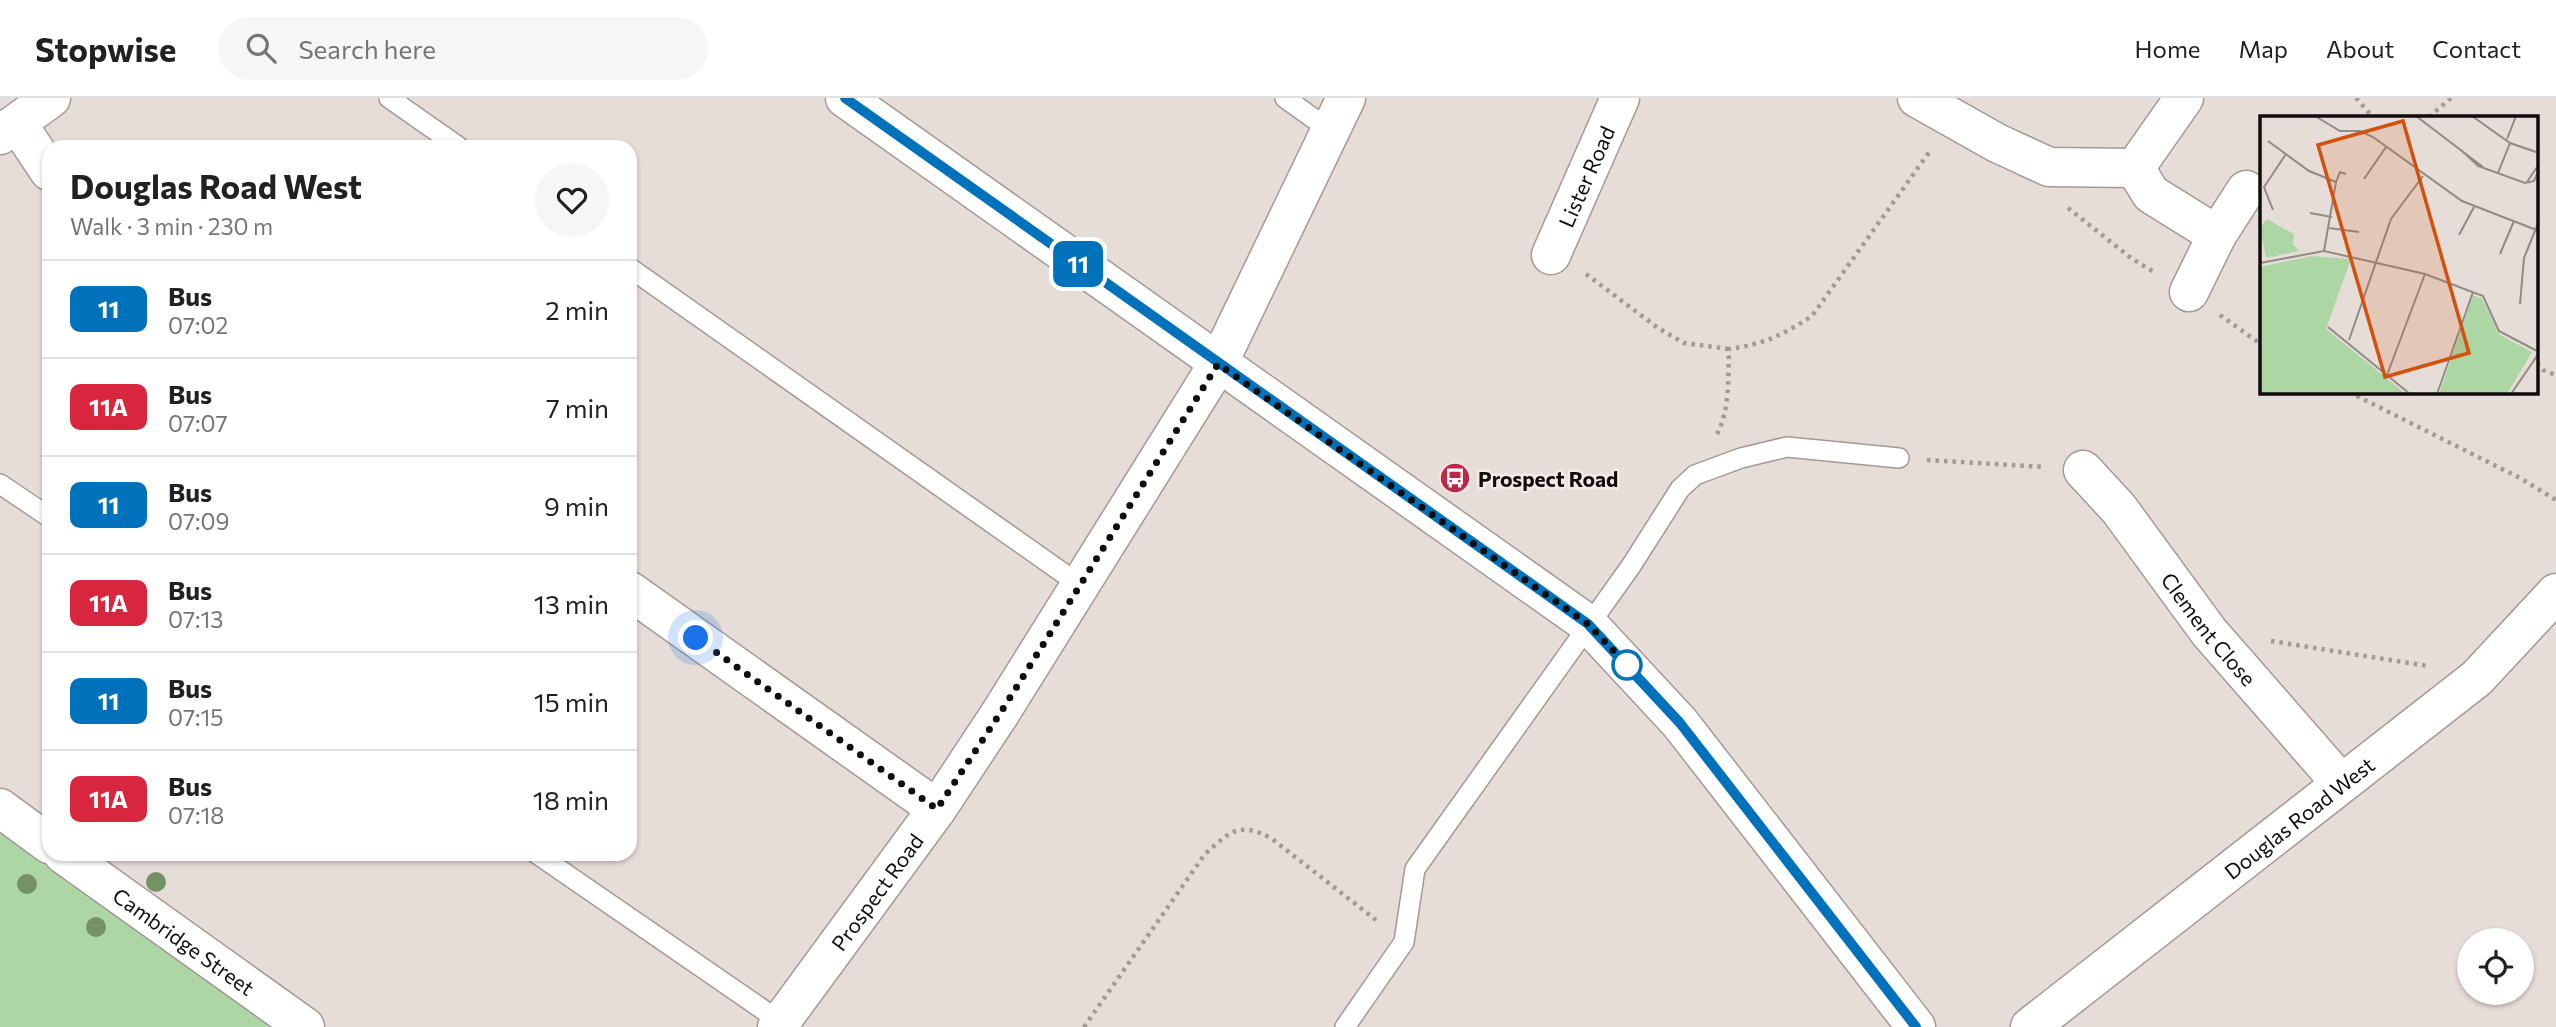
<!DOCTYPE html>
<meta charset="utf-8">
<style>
:root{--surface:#fff;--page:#f6f6f6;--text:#202124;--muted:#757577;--line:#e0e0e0}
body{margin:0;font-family:Commissioner,sans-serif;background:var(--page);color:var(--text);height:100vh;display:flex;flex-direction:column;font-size:26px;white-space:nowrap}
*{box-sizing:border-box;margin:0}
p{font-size:23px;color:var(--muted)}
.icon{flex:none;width:38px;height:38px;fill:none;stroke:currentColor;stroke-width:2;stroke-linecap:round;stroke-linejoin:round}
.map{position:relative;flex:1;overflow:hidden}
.side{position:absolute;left:42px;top:42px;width:595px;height:721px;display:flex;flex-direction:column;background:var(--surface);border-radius:21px;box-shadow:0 2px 5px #0004}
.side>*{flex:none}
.badge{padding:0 14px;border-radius:10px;font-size:24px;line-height:46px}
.buttons{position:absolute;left:2457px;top:830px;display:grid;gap:14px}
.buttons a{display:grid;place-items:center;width:77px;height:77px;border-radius:50%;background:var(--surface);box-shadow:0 2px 5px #0004;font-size:35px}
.you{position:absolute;width:35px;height:35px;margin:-18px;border:5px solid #fff;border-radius:50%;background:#1a73e8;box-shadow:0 0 0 10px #1a73e833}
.map>.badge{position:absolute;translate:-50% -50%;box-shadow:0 0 0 4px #fff}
.round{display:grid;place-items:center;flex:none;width:74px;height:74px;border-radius:37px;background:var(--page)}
.headline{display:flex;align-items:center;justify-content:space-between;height:119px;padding:0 28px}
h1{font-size:33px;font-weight:700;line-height:52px}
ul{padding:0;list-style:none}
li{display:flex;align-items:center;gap:21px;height:98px;padding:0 28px;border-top:2px solid var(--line)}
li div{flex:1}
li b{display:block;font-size:26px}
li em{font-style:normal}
li .badge{min-width:77px;font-weight:700;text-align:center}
header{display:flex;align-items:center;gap:42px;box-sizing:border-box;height:98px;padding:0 35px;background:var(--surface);border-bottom:2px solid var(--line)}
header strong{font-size:33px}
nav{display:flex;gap:38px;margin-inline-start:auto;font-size:24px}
.search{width:490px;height:63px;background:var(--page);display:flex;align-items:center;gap:18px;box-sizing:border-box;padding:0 24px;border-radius:38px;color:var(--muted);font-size:26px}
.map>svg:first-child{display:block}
.green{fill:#acd7a5}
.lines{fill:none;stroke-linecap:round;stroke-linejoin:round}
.service-casing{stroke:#a39995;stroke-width:22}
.minor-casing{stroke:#a39995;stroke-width:41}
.path{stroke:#a29a96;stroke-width:4.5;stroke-dasharray:3.5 5;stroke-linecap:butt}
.service{stroke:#fff;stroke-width:19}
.minor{stroke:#fff;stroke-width:38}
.tree{fill:#749265}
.line-casing{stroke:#fff;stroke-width:16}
.line{stroke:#0072bc;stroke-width:10}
.walk{stroke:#110d0c;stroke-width:7;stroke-dasharray:0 12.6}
.stop-dot{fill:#fff;stroke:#0072bc;stroke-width:3.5}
.labels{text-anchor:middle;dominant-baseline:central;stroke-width:5;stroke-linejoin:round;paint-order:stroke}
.street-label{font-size:21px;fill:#110d0c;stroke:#f5eae6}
.poi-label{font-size:21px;font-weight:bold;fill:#110d0c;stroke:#f5eae6;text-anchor:start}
.inset-road{fill:none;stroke:#918a86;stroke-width:2}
.view{fill:#d2510c;fill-opacity:0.15;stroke:#d2510c;stroke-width:3.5}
.inset-edge{fill:none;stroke:#110d0c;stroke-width:3.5}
</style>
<header>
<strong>Stopwise</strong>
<div class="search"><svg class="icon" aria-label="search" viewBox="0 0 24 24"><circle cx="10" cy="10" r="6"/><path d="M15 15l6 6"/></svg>Search here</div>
<nav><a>Home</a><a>Map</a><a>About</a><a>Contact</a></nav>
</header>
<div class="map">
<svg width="2556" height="929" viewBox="0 0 2556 929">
<rect width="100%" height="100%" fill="#e7ddd8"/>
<polygon class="green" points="0,730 285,929 0,929"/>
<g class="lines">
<g class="service-casing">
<g id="service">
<polyline points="389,0 459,49"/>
<polyline points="1285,0 1331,33"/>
<polyline points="630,170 1080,487"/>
<polyline points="0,386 49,419"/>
<polyline points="537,756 781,924"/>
<polyline points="1345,929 1404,844 1415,771 1631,468 1680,391 1695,377 1741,360 1787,349 1899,360"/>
</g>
</g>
<g class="minor-casing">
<g id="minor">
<polyline points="845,0 1588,526 1680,625 1916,929"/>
<polyline points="1917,0 1997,45 2049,69 2135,70"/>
<polyline points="17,25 49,73"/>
<polyline points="0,37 51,0"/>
<polyline points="2135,70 2151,96 2217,137 2189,194"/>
<polyline points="2135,70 2184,0"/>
<polyline points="2217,137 2246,92"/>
<path id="s1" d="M1551,157L1620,0"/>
<path id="s2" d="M2083,372L2119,411L2209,534L2340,684"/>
<polyline points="630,493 937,711"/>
<polyline points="0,710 49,746"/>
<path id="s3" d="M63,756L305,929"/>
<path id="s4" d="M777,929L937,711L1001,614L1218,266L1346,0"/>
<path id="s5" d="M2030,929L2477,580L2556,495"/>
</g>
</g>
<g class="path">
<polyline points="2356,0 2373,19"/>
<polyline points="2429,19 2451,0"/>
<polyline points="2068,110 2131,160 2154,174"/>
<polyline points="1586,176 1658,230 1684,245 1729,251"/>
<polyline points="2220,217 2262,247"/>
<polyline points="2537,265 2543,272 2556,277"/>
<polyline points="2349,294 2520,380 2556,402"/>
<path d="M1717,336C1730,312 1728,279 1729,251C1764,246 1783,237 1812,218L1930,53"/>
<polyline points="1927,362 2044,369"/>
<polyline points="2271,543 2428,568"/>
<path d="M1084,929L1205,756C1230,734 1238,723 1271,740L1376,822"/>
</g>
<use href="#service" class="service"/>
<use href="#minor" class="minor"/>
</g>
<g class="tree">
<circle cx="156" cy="784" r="10"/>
<circle cx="27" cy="786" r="10"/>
<circle cx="96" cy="829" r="10"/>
</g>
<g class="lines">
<g class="line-casing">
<polyline id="line" points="845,0 1588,526 1680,625 1916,929"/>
</g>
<use href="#line" class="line"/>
<polyline class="walk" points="696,540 937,711 1001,614 1218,266 1588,526 1627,567"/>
</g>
<defs>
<g id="bus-disc" transform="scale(1.575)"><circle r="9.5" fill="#b9294b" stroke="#f5eae6"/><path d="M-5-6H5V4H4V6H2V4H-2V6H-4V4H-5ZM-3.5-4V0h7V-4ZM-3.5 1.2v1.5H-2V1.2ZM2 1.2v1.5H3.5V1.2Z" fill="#fff"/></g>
</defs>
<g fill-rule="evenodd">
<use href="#bus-disc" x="1455" y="380"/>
</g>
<circle class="stop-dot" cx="1627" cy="567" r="14"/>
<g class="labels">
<g class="street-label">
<text stroke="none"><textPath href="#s1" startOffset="86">Lister Road</textPath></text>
<text stroke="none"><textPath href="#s2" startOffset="203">Clement Close</textPath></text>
<text stroke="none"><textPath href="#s5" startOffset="341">Douglas Road West</textPath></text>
<text stroke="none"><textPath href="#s4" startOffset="168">Prospect Road</textPath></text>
<text stroke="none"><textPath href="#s3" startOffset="149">Cambridge Street</textPath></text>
</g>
<g class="poi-label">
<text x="1478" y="380">Prospect Road</text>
</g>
</g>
<g transform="translate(2260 18)">
<rect width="278" height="278" fill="#e7ddd8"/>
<path d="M7,103L34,118L33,128L39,135L6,142L0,112Z" fill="#acd7a5"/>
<path d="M51,140L91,143L66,213L146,278H0V151ZM213,179L222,183L240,219L272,236L247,278H179Z" fill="#acd7a5"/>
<path class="inset-road" d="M55,0L80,15H100L113,21L202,85L279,115M156,0L223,51M212,0L250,27L279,37M247,23L256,0M8,25L49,55L76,66M201,34L218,50L265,67L274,65L279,54M238,57L250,27M104,63L126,31M267,66L279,48M13,94L4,71L26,38M50,97L72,101M69,112L99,116M199,119L214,91M64,135L76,66L80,56L86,58M240,138L254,105M0,147L64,135L165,158L223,180L239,215L279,236M260,188L264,142L279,105M68,211L150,278M89,224L131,103L163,60M127,259L165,158M177,278L213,176M251,278L279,237"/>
<path class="view" d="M143,5L209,237L125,261L58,29Z"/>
<rect width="278" height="278" class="inset-edge"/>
</g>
</svg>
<div class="buttons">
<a><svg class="icon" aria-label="locate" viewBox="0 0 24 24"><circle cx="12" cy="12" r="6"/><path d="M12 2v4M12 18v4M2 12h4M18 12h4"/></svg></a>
</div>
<div class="you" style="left:696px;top:540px"></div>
<b class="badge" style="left:1078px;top:166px;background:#0072bc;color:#fff">11</b>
<section class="side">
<div class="headline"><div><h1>Douglas Road West</h1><p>Walk · 3 min · 230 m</p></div><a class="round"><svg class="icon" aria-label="heart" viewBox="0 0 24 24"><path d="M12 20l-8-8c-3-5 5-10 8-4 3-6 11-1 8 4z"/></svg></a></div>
<ul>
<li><span class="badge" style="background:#0072bc;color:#fff">11</span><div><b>Bus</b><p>07:02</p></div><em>2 min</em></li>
<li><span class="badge" style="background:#d7263d;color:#fff">11A</span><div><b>Bus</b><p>07:07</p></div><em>7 min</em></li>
<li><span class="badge" style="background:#0072bc;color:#fff">11</span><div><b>Bus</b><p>07:09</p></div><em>9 min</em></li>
<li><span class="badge" style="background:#d7263d;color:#fff">11A</span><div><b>Bus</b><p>07:13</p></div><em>13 min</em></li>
<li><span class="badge" style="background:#0072bc;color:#fff">11</span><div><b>Bus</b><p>07:15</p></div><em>15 min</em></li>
<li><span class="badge" style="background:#d7263d;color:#fff">11A</span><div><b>Bus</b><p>07:18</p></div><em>18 min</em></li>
</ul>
</section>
</div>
